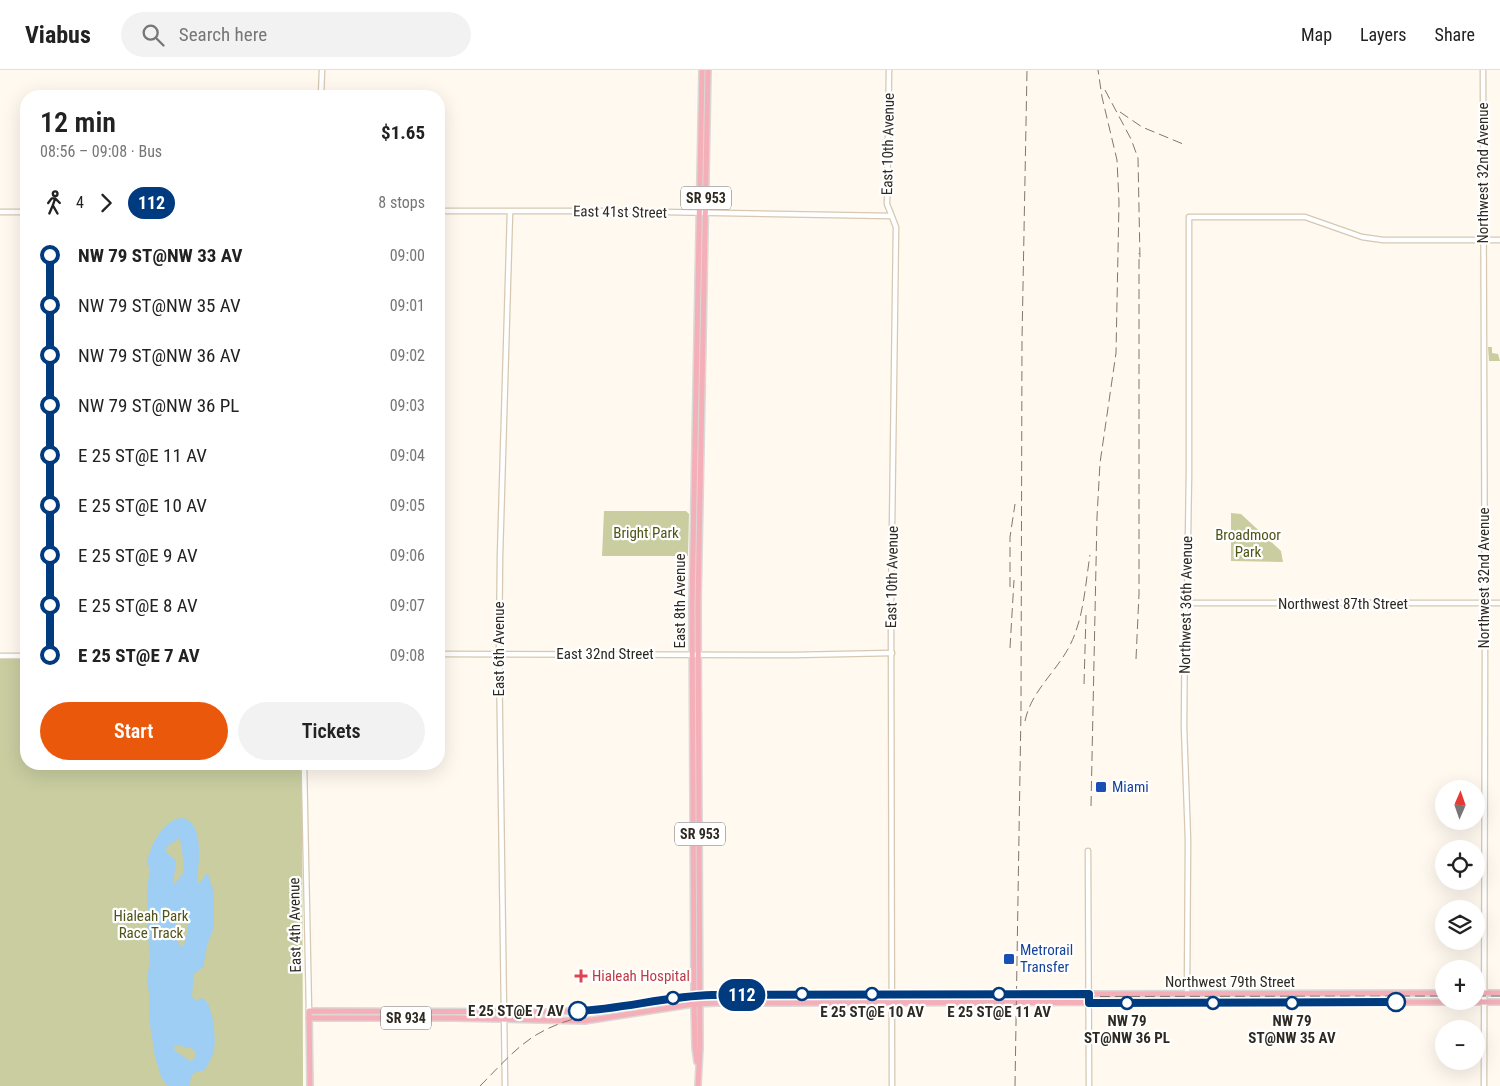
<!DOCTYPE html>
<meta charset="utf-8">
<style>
:root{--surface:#fff;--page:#f2f2f2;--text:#222;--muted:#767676;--line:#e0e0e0;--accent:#ea580c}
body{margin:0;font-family:"Roboto Condensed",sans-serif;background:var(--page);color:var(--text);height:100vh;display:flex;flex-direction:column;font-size:19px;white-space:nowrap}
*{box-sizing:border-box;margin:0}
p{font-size:16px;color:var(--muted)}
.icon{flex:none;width:28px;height:28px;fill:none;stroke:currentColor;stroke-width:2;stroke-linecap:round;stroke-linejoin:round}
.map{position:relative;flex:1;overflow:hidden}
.side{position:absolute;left:20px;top:20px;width:425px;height:680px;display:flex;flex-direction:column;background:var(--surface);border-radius:20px;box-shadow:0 5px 20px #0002}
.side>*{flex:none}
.badge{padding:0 10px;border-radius:16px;font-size:18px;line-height:32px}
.needle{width:32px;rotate:2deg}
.controls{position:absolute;left:1435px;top:710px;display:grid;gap:10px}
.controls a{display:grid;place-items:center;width:50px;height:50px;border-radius:50%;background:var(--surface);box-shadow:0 5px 20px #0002;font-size:25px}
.map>.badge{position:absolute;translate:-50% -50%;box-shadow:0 0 0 2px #fff}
.legs{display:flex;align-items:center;gap:8px;height:55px;padding:0 20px;font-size:16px}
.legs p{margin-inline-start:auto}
.headline{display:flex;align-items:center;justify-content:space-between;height:85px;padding:0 20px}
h1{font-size:28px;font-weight:600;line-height:38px}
.cta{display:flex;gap:10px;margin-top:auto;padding:10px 20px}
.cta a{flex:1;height:58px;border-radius:30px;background:var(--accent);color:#fff;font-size:20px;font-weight:600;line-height:58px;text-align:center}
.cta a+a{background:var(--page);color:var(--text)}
ul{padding:0 20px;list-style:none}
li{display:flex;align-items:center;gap:18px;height:50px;font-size:19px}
li i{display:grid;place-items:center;width:8px;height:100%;margin:0 6px;background:currentColor}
li i::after{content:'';width:12px;height:12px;margin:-6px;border:4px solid;border-radius:50%;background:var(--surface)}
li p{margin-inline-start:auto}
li:first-child i{background:linear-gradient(#0000 50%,currentColor 0)}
li:last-child i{background:linear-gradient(currentColor 50%,#0000 0)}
header{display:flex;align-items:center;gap:30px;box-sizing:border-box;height:70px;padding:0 25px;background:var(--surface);border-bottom:1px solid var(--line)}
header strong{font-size:24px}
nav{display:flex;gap:28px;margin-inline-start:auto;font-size:18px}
.search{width:350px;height:45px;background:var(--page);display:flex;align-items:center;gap:12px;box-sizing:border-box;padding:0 18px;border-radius:28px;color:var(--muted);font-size:19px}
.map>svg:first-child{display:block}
.green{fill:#c9cda0}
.water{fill:#9ecef3;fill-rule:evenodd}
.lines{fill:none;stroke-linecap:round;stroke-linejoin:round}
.secondary-casing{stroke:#d6c8b2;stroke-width:7}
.primary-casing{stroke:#dad9d7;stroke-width:8}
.secondary{stroke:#fff;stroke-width:4.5}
.primary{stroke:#f5afb9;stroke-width:5}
.rail{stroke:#7e786f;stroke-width:1;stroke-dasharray:10 5;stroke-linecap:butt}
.line-1-casing{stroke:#fff;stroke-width:11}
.line-1{stroke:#003b80;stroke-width:8}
.transit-dot{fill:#1a4fb4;stroke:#fff;stroke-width:2}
.health-dot{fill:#e0444e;stroke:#fff;stroke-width:2}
.stop-1-dot{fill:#fff;stroke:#003b80;stroke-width:2.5}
.labels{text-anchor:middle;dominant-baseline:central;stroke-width:4.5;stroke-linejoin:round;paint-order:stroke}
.shield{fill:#fff;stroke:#6d6a64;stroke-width:1}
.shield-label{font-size:14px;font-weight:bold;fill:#2f2a21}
.street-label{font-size:15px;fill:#2f2a21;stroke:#fff}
.park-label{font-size:15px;fill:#515416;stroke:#fff}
.transit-label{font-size:15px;fill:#164399;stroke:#fff;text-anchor:start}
.health-label{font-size:15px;fill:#be3a42;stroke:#fff;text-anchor:start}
.stop-label{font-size:15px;font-weight:bold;fill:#2f2a21;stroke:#fff}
</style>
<header>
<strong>Viabus</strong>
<div class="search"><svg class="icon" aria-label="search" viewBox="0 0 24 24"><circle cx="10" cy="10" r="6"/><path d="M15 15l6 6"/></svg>Search here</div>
<nav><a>Map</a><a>Layers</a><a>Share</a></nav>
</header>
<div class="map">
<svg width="1500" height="1016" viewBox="0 0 1500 1016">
<rect width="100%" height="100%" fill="#fff9f0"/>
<g class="green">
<polygon points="1488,277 1492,277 1492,283 1498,284 1500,291 1489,291"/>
<polygon points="604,441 686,441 689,444 688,486 602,486"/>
<polygon points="1231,443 1241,444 1281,481 1283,492 1231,491"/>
<polygon points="0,589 26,589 26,694 302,694 303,1016 0,1016"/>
</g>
<path class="water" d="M180,748C205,749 199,793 197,809L198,813L201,812L206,804H208L214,823V856L207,876L203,897L194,904L192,925L195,931L202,928C214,933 216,969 214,980C212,988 208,996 203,1001H197L192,1005L189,1016H168L162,1009L155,987L149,948V923L147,910L150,890L147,852V821L150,798L147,793C150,776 162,752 180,748ZM179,768L182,779L184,802L173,816L176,791L165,781L169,775ZM185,849L188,858L184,875L180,877L176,867V853ZM175,975L191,978L196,982L195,988L190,991L174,980Z"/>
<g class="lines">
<g class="secondary-casing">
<g id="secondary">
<polyline points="889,0 887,134 896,157 891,535 892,1016"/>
<polyline points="1483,0 1485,588 1484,1016"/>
<polyline points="321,26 322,0"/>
<polyline points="439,141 606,141 891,146"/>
<polyline points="0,142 26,142"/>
<polyline points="1187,533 1500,533"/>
<polyline points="439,584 794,585 892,583"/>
<polyline points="0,586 26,586"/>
<polyline points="304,694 309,941"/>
<polyline points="1088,781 1089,1016"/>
<polyline points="1187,924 1188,770 1184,657 1185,540 1187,533 1189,403 1189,147 1305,147 1362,167 1383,170 1500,170"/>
<polyline points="505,1016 499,583 500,486 510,142"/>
</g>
</g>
<g class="primary-casing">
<g id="primary">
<polyline points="1476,923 1500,923"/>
<polyline points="309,948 454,948 585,951 694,934 716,933 1500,932"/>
<polyline points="697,992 695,978 694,934 692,535 702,0"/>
<polyline points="310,1016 309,941 545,942 599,940 687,926 712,925 1444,923"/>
<polyline points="698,1016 700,978 698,535 708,0"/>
</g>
</g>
<use href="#secondary" class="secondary"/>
<use href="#primary" class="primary"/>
<g class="rail">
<polyline points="1105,20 1131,69 1138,88 1140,189"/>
<polyline points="1120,42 1142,57 1183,74"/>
<polyline points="1010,517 1010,467 1015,434"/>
<polyline points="1010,578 1014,510"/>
<polyline points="1136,589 1139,524 1139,183"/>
<polyline points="1084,614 1086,545"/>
<path d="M1025,651C1031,622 1054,604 1068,579C1084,550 1085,516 1090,485"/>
<polyline points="1091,736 1097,447 1100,393 1116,283 1119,132 1117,90 1102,27 1098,0"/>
<polyline points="1476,926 1500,926"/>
<path d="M480,1016C498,998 515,978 536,965C566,947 598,943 631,938C665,932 699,928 733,927L1444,926"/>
<polyline points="1015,1016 1021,639 1022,270 1027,0"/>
</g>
</g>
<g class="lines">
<g class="line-1-casing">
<path id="line-1" d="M578,941C623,939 667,926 712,925L1089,924V933L1396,932"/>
</g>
<use href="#line-1" class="line-1"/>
</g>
<g class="transit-dot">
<rect x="1095" y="711" width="12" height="12" rx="2.5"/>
<rect x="1003" y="883" width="12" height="12" rx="2.5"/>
</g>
<path class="health-dot" d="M578.5 898.5h5v5h5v5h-5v5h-5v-5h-5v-5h5z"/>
<g class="stop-1-dot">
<circle cx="802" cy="924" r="6"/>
<circle cx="872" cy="924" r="6"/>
<circle cx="999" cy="924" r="6"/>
<circle cx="673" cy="928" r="6"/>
<circle cx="1396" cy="932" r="9"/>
<circle cx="1127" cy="933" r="6"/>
<circle cx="1213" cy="933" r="6"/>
<circle cx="1292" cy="933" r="6"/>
<circle cx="578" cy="941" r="9"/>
</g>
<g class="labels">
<g class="shield">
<rect x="681" y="116.5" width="50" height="23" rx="4"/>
<rect x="675" y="752.5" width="50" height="23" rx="4"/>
<rect x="381" y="936.5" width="50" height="23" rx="4"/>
</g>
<g class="shield-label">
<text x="706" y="128">SR 953</text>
<text x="700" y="764">SR 953</text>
<text x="406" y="948">SR 934</text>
</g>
<g class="street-label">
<text transform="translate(888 74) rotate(-89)">East 10th Avenue</text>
<text transform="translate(1483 103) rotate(-90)">Northwest 32nd Avenue</text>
<text transform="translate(620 142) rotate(1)">East 41st Street</text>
<text transform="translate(892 507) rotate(-89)">East 10th Avenue</text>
<text transform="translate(1484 508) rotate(-90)">Northwest 32nd Avenue</text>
<text transform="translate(680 531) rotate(-90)">East 8th Avenue</text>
<text x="1343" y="534">Northwest 87th Street</text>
<text transform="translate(1186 535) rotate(-89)">Northwest 36th Avenue</text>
<text transform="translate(499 579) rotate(-90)">East 6th Avenue</text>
<text x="605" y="584">East 32nd Street</text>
<text transform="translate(295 855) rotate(-91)">East 4th Avenue</text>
<text x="1230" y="912">Northwest 79th Street</text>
</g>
<g class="park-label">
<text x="646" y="463">Bright Park</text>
<text x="1248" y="465">Broadmoor<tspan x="1248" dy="17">Park</tspan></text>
<text x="151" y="846">Hialeah Park<tspan x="151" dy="17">Race Track</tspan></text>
</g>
<g class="transit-label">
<text x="1112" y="717">Miami</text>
<text x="1020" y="880">Metrorail<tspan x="1020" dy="17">Transfer</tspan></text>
</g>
<g class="health-label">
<text x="592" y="906">Hialeah Hospital</text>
</g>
<g class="stop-label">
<text x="564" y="941" text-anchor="end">E 25 ST@E 7 AV</text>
<text x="872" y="942">E 25 ST@E 10 AV</text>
<text x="999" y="942">E 25 ST@E 11 AV</text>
<text x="1127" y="951">NW 79<tspan x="1127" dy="17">ST@NW 36 PL</tspan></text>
<text x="1292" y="951">NW 79<tspan x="1292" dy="17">ST@NW 35 AV</tspan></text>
</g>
</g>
</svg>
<div class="controls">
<a><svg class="needle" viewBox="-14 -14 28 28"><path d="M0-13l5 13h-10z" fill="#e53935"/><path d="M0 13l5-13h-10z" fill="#767676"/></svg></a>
<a><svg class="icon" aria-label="locate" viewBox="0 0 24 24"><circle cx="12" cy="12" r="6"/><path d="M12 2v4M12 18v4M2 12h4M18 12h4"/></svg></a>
<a><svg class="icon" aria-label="layers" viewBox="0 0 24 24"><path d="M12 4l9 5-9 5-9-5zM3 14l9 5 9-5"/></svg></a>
<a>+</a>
<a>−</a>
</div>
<b class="badge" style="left:742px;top:925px;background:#003b80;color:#fff">112</b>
<section class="side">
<div class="headline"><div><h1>12 min</h1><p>08:56 – 09:08 · Bus</p></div><b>$1.65</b></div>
<div class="legs"><svg class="icon" aria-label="walk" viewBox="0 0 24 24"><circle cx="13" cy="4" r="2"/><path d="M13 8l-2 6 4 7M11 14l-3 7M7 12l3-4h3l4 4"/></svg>4<svg class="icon" aria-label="forward" viewBox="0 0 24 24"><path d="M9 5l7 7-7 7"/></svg><b class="badge" style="background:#003b80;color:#fff">112</b><p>8 stops</p></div>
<ul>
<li><i style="color:#003b80"></i><b>NW 79 ST@NW 33 AV</b><p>09:00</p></li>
<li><i style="color:#003b80"></i><span>NW 79 ST@NW 35 AV</span><p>09:01</p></li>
<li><i style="color:#003b80"></i><span>NW 79 ST@NW 36 AV</span><p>09:02</p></li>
<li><i style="color:#003b80"></i><span>NW 79 ST@NW 36 PL</span><p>09:03</p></li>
<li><i style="color:#003b80"></i><span>E 25 ST@E 11 AV</span><p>09:04</p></li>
<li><i style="color:#003b80"></i><span>E 25 ST@E 10 AV</span><p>09:05</p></li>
<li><i style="color:#003b80"></i><span>E 25 ST@E 9 AV</span><p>09:06</p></li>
<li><i style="color:#003b80"></i><span>E 25 ST@E 8 AV</span><p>09:07</p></li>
<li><i style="color:#003b80"></i><b>E 25 ST@E 7 AV</b><p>09:08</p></li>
</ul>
<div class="cta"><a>Start</a><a>Tickets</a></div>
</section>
</div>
